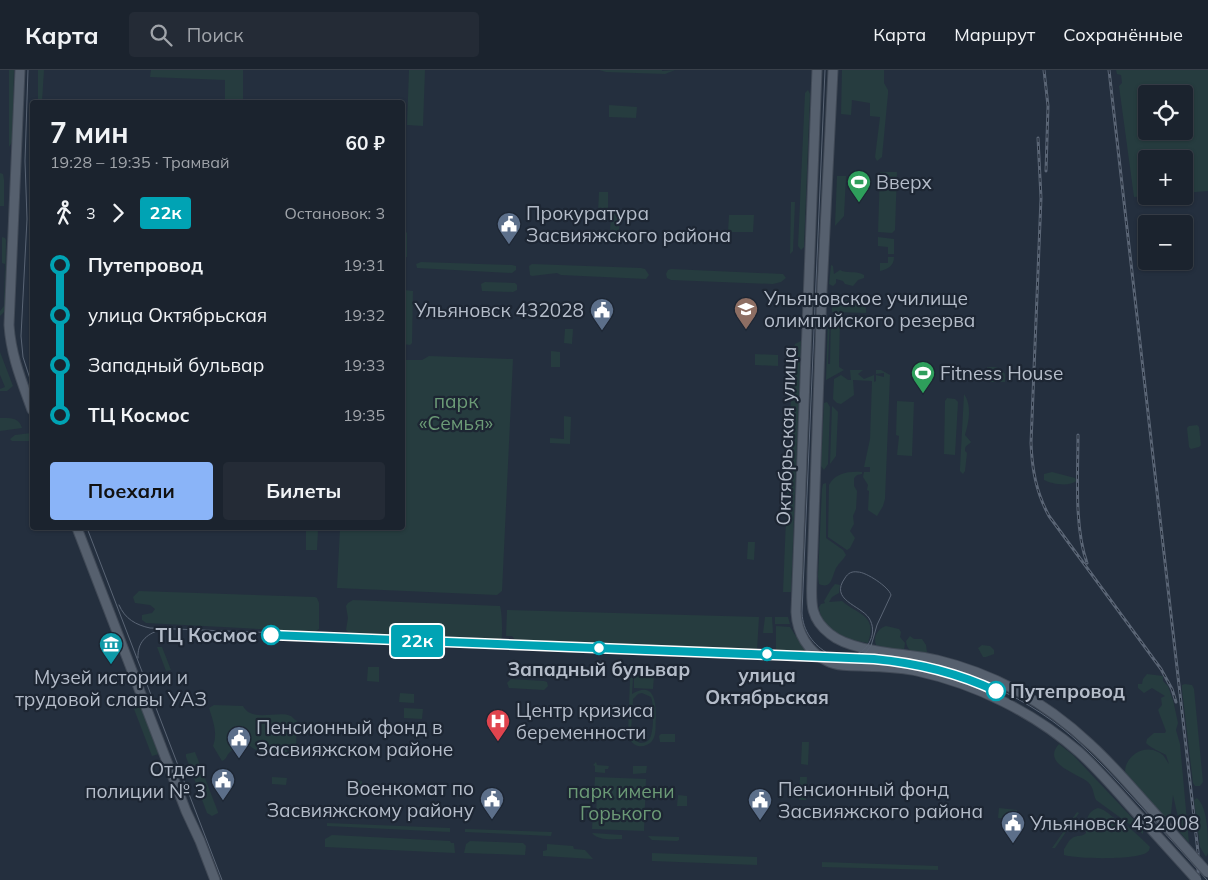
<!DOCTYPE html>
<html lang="ru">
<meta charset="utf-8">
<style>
:root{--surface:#1b232e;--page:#242b36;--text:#f1f3f6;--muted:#a0a4aa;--line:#39404a;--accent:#8ab4f8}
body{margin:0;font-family:Mulish,sans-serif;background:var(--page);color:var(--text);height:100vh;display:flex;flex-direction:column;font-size:19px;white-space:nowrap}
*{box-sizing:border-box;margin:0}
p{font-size:16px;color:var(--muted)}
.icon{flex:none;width:28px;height:28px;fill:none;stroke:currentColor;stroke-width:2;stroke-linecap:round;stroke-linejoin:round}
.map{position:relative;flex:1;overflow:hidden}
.side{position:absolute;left:30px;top:30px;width:375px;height:430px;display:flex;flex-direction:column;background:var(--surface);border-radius:5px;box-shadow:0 1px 4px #0004,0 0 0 1px var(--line)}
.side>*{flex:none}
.badge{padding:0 10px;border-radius:4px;font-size:18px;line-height:32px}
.buttons{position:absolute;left:1138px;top:15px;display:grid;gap:10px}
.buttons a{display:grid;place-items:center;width:55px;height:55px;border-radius:5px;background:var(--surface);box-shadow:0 1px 4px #0004,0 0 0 1px var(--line);font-size:25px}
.map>.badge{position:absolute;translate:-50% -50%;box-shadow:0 0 0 2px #fff}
.legs{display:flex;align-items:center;gap:8px;height:55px;padding:0 20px;font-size:16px}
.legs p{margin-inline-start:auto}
.headline{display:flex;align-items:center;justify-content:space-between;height:85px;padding:0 20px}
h1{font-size:28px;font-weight:700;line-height:38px}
.button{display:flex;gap:10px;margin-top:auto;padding:10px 20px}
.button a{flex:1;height:58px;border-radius:5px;background:var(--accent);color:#111;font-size:20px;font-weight:700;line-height:58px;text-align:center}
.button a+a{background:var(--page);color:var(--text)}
ul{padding:0 20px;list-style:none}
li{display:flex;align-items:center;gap:18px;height:50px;font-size:19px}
li i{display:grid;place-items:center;width:8px;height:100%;margin:0 6px;background:currentColor}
li i::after{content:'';width:12px;height:12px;margin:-6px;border:4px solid;border-radius:50%;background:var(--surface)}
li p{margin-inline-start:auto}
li:first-child i{background:linear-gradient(#0000 50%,currentColor 0)}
li:last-child i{background:linear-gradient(currentColor 50%,#0000 0)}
header{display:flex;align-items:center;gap:30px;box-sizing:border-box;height:70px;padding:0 25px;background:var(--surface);border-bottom:1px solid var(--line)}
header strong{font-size:24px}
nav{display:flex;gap:28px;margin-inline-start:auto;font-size:18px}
.search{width:350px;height:45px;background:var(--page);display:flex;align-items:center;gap:12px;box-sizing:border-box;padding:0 18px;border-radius:5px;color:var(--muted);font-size:19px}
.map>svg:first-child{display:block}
.green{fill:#263c3f;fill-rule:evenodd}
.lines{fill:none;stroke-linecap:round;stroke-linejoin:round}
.primary-casing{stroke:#414a57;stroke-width:11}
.primary{stroke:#56606e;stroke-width:9}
.tram{stroke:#5a6575;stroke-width:1}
.rail-casing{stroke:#5a6575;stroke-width:3}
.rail{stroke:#1d2633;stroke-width:1;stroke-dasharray:4;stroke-linecap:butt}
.primary-bridge-casing{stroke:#414a57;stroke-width:11;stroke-linecap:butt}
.primary-bridge{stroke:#56606e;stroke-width:9}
.line-1-casing{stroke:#fff;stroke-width:11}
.line-1{stroke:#00a3b4;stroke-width:8}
.stop-1-dot{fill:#fff;stroke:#00a3b4;stroke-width:2.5}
.labels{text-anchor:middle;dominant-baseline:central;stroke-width:4.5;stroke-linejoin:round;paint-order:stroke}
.poi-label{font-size:19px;fill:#b4bcc9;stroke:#1d2633;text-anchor:start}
.park-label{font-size:19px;fill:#6b9a76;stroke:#1d2633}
.street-label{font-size:19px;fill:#b4bcc9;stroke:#1d2633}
.stop-label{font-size:19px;font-weight:bold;fill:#b4bcc9;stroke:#1d2633}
</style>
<header>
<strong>Карта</strong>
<div class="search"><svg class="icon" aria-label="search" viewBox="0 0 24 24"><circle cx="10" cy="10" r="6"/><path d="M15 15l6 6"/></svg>Поиск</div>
<nav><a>Карта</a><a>Маршрут</a><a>Сохранённые</a></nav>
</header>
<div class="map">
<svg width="1208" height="810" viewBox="0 0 1208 810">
<rect width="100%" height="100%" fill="#242f3e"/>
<g class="green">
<polygon points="9,0 14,0 12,72 9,77"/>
<polygon points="38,0 44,0 42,32 38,32"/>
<polygon points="151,0 243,0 243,32 225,32 225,10 150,7"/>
<polygon points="409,0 425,0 423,56 407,55"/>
<polygon points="599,0 662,0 662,1 675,0 665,4 606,2"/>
<polygon points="842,0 884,0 884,13 888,20 888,24 882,87 877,91 875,87 880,47 870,46 870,33 852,30 851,45 841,44"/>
<path d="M1116,0H1208V121L1184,123V89H1146V126H1149L1134,127L1119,16L1122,13L1121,5L1117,4ZM1146,24H1184V61H1146Z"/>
<polygon points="808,20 810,24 804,177 801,180 798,176 805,23"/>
<polygon points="609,35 637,37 636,48 609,47"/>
<polygon points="880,102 897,102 895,160 892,163 878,162"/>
<polygon points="0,103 3,104 4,110 4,136 0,136 0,141"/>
<polygon points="837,106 846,106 844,146 835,156"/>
<polygon points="599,122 608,122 608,143 598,143"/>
<polygon points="791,132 795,132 793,181 790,184"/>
<polygon points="611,144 620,144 619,161 610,161"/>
<polygon points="729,145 754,145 753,162 728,162"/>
<polygon points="406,162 407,163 407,187 402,187 403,163"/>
<polygon points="2,167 5,168 6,170 5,241 0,246 0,241 4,236 5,194 2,193"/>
<polygon points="878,167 894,169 894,184 888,184 888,177 878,176"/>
<path d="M888,187H894C894,196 888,199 880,201V193H888Z"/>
<polygon points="421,192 512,195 516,196 516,200 512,203 417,198 416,194"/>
<polygon points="532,194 641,198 645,199 649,205 646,209 561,205 557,203 532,206 530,205 529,196"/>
<path d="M831,195L833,196L834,204L840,200C847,204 856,200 864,205V208L858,210L853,216L845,214L843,211L836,209V213L833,216L829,214Z"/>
<polygon points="671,199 783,204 786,208 781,212 773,214 671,210 667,208 666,204 668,200"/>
<polygon points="485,212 515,213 517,215 517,220 513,222 482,221 481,214"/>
<polygon points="404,220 413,221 412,273 410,275 403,274 402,221"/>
<polygon points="832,230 866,231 866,243 832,242"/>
<polygon points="828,247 830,247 828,294 830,294 831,247 840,247 839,292 839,297 844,300 826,310"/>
<polygon points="565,259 573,259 572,274 564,273"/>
<polygon points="801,271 791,522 783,522 793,280 795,274"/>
<polygon points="551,281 560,282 560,297 551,297"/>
<polygon points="0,282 13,316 7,321 0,321 0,319 5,317 0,305"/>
<polygon points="755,284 778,285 778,296 755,295"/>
<polygon points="429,286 513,289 502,521 497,525 337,518 340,458 402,458 403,302 405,302 405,290 422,290"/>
<path d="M987,297C995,297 1000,296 1005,304V312H986Z"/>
<polygon points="850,300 863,300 858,304 864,309 874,305 874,312 876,311 876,305 884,307 884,303 876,304 876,300 881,300 890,305 885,429 883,436 877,446 868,440 869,421 867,420 868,415 863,407 864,402 870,402 870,397 864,397 870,369 872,311 853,310 854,325 841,334 837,333 833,329 834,309 841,305 848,310 851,310"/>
<path d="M964,324C972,335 969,352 965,365L971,372C968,376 965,374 965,381L967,383L965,401L963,404L960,401V398Z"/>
<polygon points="947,328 955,329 958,332 955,385 944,384 945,331"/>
<polygon points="897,331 914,332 912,386 897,385 899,366 896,365"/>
<polygon points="827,332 830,337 828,394 824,400 821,396 824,333"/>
<polygon points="832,336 838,342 836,386 830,394"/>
<polygon points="564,346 571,347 570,374 550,373 550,368 564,369"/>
<path d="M0,348C10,348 19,347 22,358L0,361Z"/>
<polygon points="1197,355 1199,357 1201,375 1199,377 1191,379 1189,377 1187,358 1189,356"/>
<polygon points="31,363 32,369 32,381 29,371 12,371 10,369 15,365"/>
<path d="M862,402V404L857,405L854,408V416L857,421L856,439L853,446L854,454L850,461L855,468L850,478L847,480L828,467L829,415C835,403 849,401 862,402Z"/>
<path d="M1052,402L1075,408L1076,411C1070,417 1051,414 1044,410V404Z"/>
<path d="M826,413V468L843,480L846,485C843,490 839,493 836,498C832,506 832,520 819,514L818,507L822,419L823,414Z"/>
<polygon points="306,460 318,460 317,480 306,480"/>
<polygon points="748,472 755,472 754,490 747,489"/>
<path d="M835,514L840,515L839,523L832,527L829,532L842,531C858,545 878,545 868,573C847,570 821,561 819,537L821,534L825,533L824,531L831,519Z"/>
<polygon points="139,521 315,527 317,528 319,533 319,559 315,562 146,553 142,550 142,545 152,543 155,539 150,535 135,533 133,527"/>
<path d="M353,530L500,536C502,541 503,567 501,572L351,565L346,560L348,548L346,536L348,533Z"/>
<polygon points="507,540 759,547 757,581 517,572 512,566 506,566"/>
<polygon points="765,547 772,547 773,563 763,563"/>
<polygon points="775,547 788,547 790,554 775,554"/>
<polygon points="776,556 790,557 806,582 776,581"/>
<path d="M886,556L899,559L901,562L900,567L905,573L904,580L900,581L876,575C873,567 877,559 886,556Z"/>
<path d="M910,566L914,569H922L926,575L927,582C917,585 907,583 906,571Z"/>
<polygon points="982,575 990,576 994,580 994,584 986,587 983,587 978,578"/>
<polygon points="157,577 162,577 171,600 166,601"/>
<polygon points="368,597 379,597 379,612 367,611"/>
<path d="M1147,604L1163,606V611L1168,616L1173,630L1178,653L1176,660L1180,674L1189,773L1177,759L1178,747L1173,725L1170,753L1125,702C1125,686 1144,674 1158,682C1164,684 1166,690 1169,694L1166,685C1159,681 1151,678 1146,673L1147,669L1154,663H1165L1166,661L1158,640L1162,635L1161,628L1165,626L1152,618L1144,623L1138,618V614H1142L1143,609Z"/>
<polygon points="634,605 654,606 653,619 634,618"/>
<path d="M630,608H633L632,624C654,611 656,631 656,648C655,655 657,665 652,671C649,675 643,677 638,676C632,674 630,670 628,665ZM642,623L651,627C654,634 654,662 650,668C648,672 644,673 640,673L632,668L631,661L633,629L638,624Z"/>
<polygon points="511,609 544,611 547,612 548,616 544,620 509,618 507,613"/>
<polygon points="1185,614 1192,615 1194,619 1203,712 1200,716 1195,716 1193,713 1182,620 1182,615"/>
<polygon points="1047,621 1110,621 1109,623 1087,625 1045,624"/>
<polygon points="400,623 414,624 414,633 399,632"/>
<path d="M214,635L243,636C252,653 277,640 291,646C293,648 295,650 297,651L296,679C282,685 261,686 250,676C243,677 235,677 230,682C226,686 227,689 222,691L213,676C218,663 213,651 209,638Z"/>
<polygon points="141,636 159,684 152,686 134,639"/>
<polygon points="404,638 423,639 422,649 404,648"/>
<polygon points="661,664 675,664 675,672 660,672 659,666"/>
<polygon points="802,672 809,672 808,695 801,694"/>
<path d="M1059,674L1073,685L1138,754L1143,759V764L1096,730C1093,724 1094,718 1088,712C1077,703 1041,694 1059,674Z"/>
<polygon points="195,682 218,742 218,743 212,746 207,743 186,687 186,684"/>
<polygon points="596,692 597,695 609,696 608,699 605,699 605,703 595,702 595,696 593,695"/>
<polygon points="633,696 647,696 646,703 633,704"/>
<polygon points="272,707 287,708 286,715 272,714"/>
<polygon points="595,707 646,709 644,761 592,759 593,744 596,744 597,725 594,725"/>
<polygon points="800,707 807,707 806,730 799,730"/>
<polygon points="353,710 362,711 362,726 353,726"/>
<polygon points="678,725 687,726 687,736 677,736"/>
<path d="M1197,728C1208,738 1208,766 1208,783L1206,787L1200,777L1194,730Z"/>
<polygon points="999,738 1017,740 1017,750 998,748"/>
<path d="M1098,738C1107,740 1111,747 1119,751C1131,758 1140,767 1150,777C1149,781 1149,781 1146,783C1134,790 1077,789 1064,785V779C1067,775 1069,769 1074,767C1079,765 1082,767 1086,763C1086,752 1086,742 1098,738Z"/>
<polygon points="1077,742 1079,743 1055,778 1052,778"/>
<polygon points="327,753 450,758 450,762 327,756"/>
<polygon points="465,759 552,762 551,766 465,762"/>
<path d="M592,763L622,765V769C613,769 598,771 592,763Z"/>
<polygon points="332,765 450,771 451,773 454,773 455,783 325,777 325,769"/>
<polygon points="648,766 679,767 679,770 677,771 652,770"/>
<polygon points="470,771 523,773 526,776 525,785 464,783 466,774"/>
<polygon points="547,774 573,776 574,779 585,780 593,789 543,786 543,781 547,780"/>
<polygon points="652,783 757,787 757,795 652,791"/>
<polygon points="822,792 938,796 938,800 822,797"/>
</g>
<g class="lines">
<g class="primary-casing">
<g id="primary">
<path d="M20,0L9,255C11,286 22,312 32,340"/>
<path d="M817,0L796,542C797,563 808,582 827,591C837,596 849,596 861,596C880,597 899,597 917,601C976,614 1033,642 1079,682C1101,702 1121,726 1141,748"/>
<path d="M833,0L822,220L812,502C812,529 807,546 830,564C853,583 907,583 937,590C995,604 1048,634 1091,675C1113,695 1132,718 1151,739"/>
<polyline points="77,458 186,741 200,771 215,810"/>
</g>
</g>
<use href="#primary" class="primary"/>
<g class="tram">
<polyline points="28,0 25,91 27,149 21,266 23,287 32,315"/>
<path d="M825,0L802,543C803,561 813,575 829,584"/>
<polyline points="87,458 222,810"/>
<path d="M119,535C125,549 136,555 150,558L864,586C936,590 1006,614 1063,659C1087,678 1108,701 1128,723C1155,752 1181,781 1207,810"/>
<path d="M854,585C869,581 878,562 869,548C860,535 829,530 845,508C848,503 852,501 858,502C866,502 889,517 891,525L877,555L871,576L866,582L857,587"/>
<path d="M138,588C137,573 146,564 160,560"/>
</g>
<g class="rail-casing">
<g id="rail">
<polyline points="1044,0 1048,36 1046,101"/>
<polyline points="1109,0 1194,747 1198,782 1198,810"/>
<path d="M1038,68L1041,128L1031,373C1032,399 1036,422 1049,446L1161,599L1172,619L1176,632"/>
<path d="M1078,365C1078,403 1074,457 1087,493"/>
</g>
</g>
<use href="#rail" class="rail"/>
<g class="primary-bridge-casing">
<g id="primary-bridge">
<polyline points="1151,739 1208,803"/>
<polyline points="1141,748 1197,810"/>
</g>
</g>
<use href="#primary-bridge" class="primary-bridge"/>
</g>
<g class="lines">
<g class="line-1-casing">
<path id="line-1" d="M271,565L874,589C917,593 958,603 996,621"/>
</g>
<use href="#line-1" class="line-1"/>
</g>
<defs>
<g id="stadium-pin" transform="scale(1.25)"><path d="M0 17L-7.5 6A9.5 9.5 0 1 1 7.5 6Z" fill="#2e9e5b" stroke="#1d2633"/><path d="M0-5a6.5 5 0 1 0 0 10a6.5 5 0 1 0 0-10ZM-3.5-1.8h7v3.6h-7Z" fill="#fff"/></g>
<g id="civic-pin" transform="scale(1.25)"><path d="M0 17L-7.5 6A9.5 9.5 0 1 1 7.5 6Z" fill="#5c6f8a" stroke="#1d2633"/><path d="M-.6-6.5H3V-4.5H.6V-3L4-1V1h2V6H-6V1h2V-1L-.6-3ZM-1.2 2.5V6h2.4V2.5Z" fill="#fff"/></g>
<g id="university-pin" transform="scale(1.25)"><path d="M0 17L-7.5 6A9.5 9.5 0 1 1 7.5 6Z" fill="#8d6e63" stroke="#1d2633"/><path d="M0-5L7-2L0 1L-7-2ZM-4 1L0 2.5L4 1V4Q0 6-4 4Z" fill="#fff"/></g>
<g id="museum-pin" transform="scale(1.25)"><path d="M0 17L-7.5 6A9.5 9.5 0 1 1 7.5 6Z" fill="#0f9aa8" stroke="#1d2633"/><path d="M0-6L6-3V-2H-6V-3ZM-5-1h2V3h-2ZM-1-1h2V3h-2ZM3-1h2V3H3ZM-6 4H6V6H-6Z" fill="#fff"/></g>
<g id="hospital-pin" transform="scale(1.25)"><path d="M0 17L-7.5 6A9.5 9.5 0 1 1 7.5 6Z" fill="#e0444e" stroke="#1d2633"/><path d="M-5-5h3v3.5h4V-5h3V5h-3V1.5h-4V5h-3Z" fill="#fff"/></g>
</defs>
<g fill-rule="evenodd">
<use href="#stadium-pin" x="859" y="112"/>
<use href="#civic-pin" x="509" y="154"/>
<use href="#university-pin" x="746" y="239"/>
<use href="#civic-pin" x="602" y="240"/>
<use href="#stadium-pin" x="923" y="303"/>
<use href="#museum-pin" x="111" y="574"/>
<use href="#hospital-pin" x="498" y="651"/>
<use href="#civic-pin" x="239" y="668"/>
<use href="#civic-pin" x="223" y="710"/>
<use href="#civic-pin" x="492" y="729"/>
<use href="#civic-pin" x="760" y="730"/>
<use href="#civic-pin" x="1013" y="753"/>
</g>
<g class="stop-1-dot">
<circle cx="271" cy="565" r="9"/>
<circle cx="599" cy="578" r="6"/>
<circle cx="767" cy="584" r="6"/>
<circle cx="996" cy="621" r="9"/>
</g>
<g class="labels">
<g class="poi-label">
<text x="876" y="112">Вверх</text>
<text x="526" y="143">Прокуратура<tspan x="526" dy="22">Засвияжского района</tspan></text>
<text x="764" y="228">Ульяновское училище<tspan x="764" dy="22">олимпийского резерва</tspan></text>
<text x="584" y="240" text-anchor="end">Ульяновск 432028</text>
<text x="940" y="303">Fitness House</text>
<text x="111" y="607" text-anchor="middle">Музей истории и<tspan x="111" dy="22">трудовой славы УАЗ</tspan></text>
<text x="516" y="640">Центр кризиса<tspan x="516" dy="22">беременности</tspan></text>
<text x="256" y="657">Пенсионный фонд в<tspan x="256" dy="22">Засвияжском районе</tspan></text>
<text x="206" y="699" text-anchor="end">Отдел<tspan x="206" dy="22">полиции № 3</tspan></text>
<text x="474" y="718" text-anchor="end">Военкомат по<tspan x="474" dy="22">Засвияжскому району</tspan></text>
<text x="778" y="719">Пенсионный фонд<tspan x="778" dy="22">Засвияжского района</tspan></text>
<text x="1030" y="753">Ульяновск 432008</text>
</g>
<g class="park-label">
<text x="456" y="331">парк<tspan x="456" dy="22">«Семья»</tspan></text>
<text x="621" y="721">парк имени<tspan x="621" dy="22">Горького</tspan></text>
</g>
<g class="street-label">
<text transform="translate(786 366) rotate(-88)">Октябрьская улица</text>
</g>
<g class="stop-label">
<text x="257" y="565" text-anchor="end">ТЦ Космос</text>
<text x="599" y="599">Западный бульвар</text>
<text x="767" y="605">улица<tspan x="767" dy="22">Октябрьская</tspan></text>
<text x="1010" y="621" text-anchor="start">Путепровод</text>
</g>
</g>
</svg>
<div class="buttons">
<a><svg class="icon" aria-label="locate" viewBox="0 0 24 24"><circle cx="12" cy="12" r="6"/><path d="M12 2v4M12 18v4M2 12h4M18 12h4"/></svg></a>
<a>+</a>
<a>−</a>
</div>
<b class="badge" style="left:417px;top:571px;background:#00a3b4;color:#fff">22к</b>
<section class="side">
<div class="headline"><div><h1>7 мин</h1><p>19:28 – 19:35 · Трамвай</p></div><b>60 ₽</b></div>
<div class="legs"><svg class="icon" aria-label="walk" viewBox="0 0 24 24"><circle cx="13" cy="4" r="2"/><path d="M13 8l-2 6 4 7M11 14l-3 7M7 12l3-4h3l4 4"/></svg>3<svg class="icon" aria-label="forward" viewBox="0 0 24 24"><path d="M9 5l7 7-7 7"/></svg><b class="badge" style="background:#00a3b4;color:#fff">22к</b><p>Остановок: 3</p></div>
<ul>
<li><i style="color:#00a3b4"></i><b>Путепровод</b><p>19:31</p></li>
<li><i style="color:#00a3b4"></i><span>улица Октябрьская</span><p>19:32</p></li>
<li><i style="color:#00a3b4"></i><span>Западный бульвар</span><p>19:33</p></li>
<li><i style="color:#00a3b4"></i><b>ТЦ Космос</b><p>19:35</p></li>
</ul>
<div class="button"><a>Поехали</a><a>Билеты</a></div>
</section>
</div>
